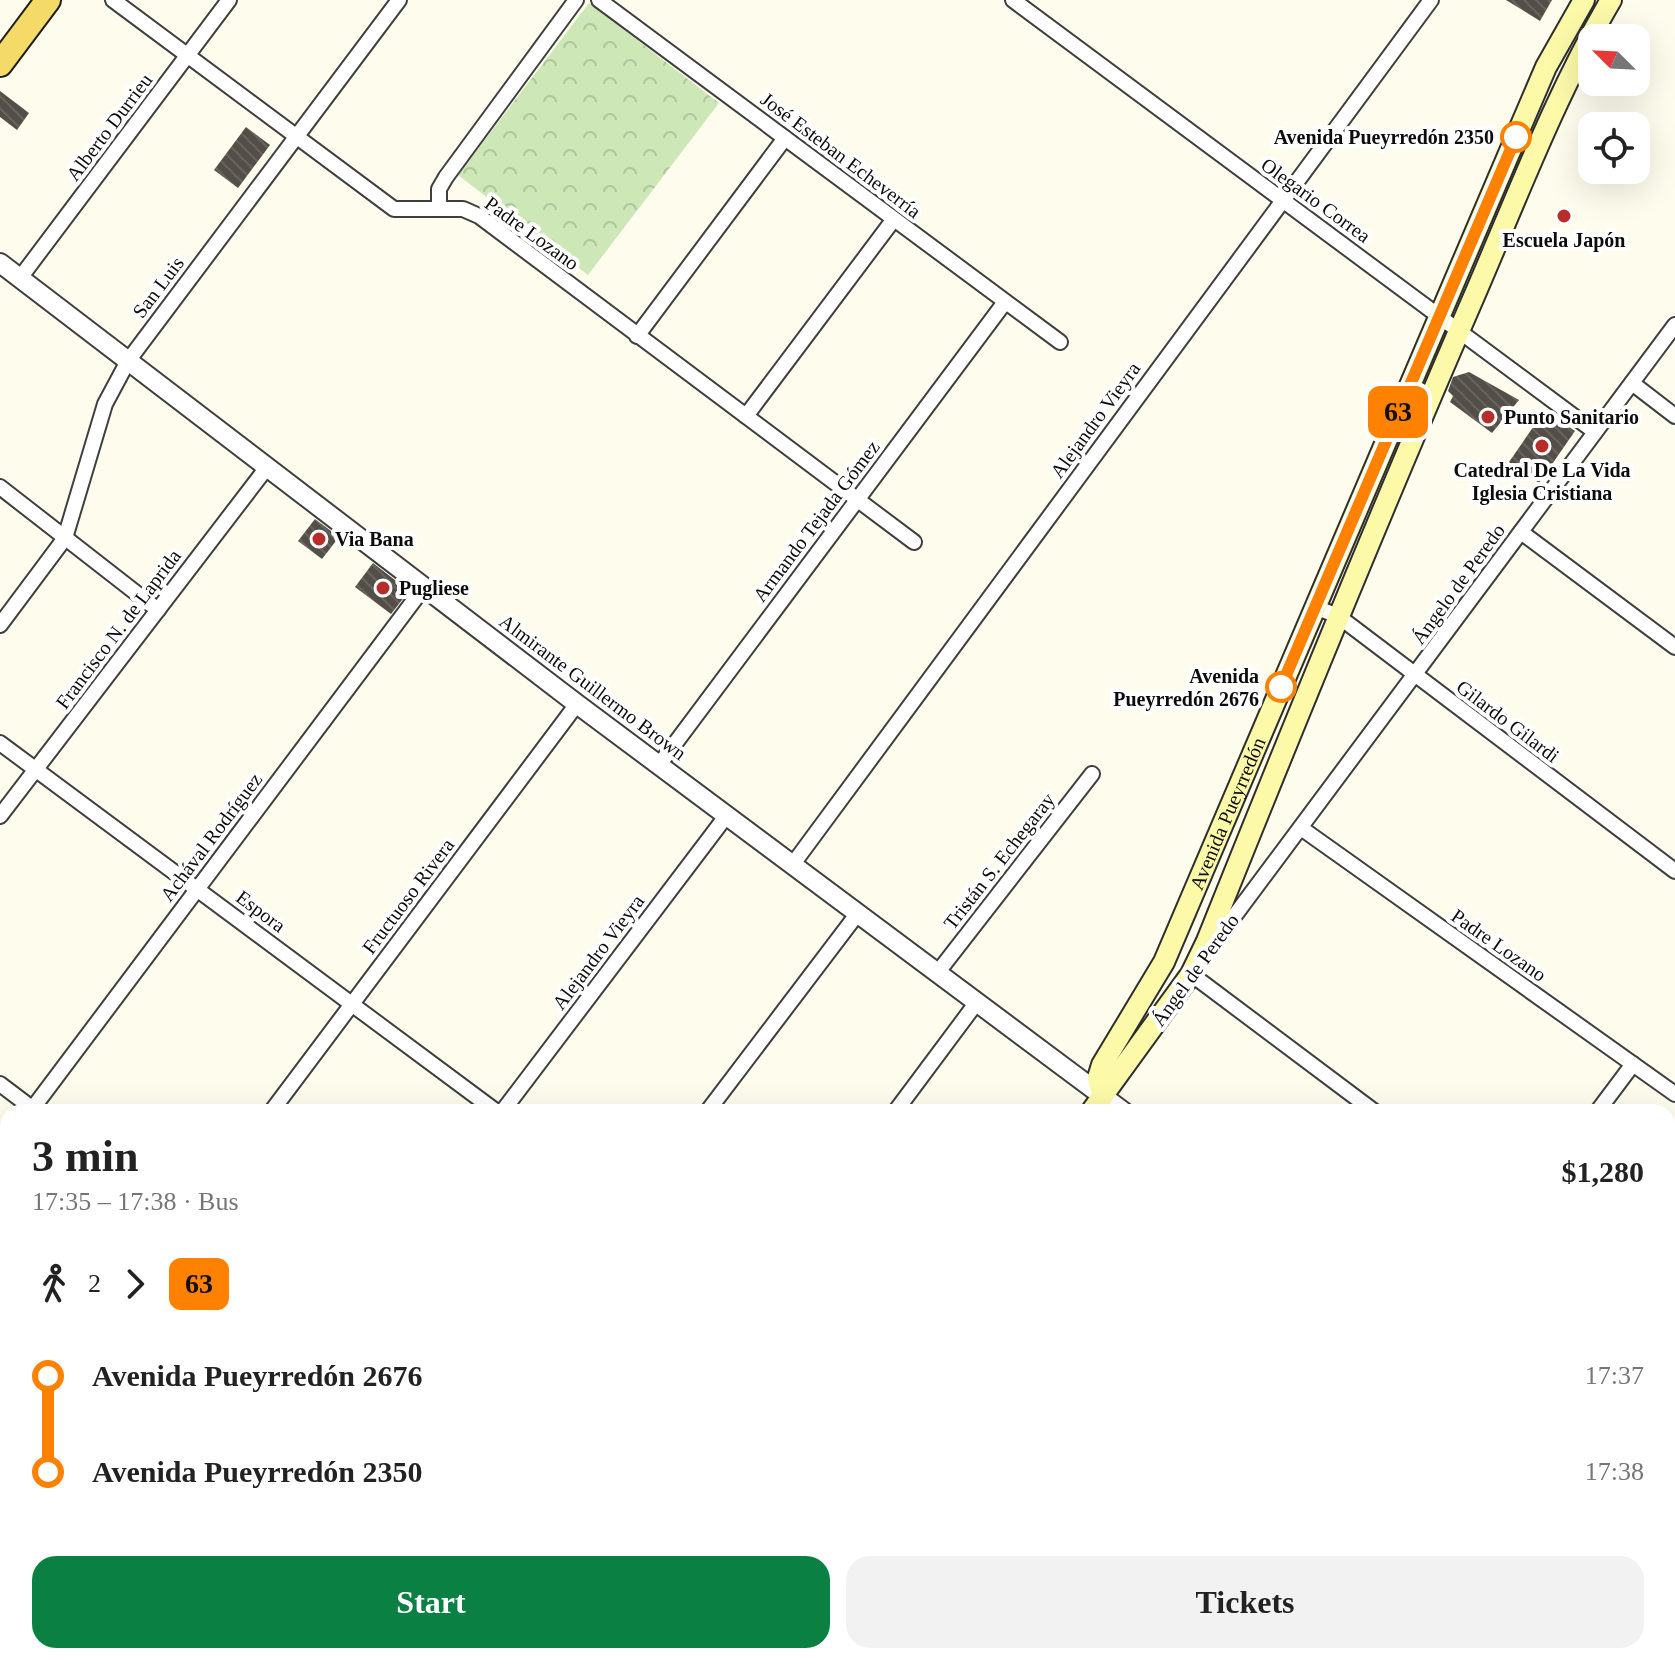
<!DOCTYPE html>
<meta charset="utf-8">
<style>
:root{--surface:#fff;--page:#f2f2f2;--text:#222;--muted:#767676;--accent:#0b8043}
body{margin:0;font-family:"Times New Roman",serif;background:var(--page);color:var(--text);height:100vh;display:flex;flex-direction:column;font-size:30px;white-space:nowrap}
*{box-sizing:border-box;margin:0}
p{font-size:26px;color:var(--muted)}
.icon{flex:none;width:44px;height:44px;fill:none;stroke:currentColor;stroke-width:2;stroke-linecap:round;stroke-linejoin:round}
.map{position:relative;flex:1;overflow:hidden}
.side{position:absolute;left:0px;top:1104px;width:1676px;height:560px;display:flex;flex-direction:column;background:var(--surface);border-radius:24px 24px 0 0;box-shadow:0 8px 32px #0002}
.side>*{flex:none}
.badge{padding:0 16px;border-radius:12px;font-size:28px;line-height:52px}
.needle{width:52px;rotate:294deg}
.tools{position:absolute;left:1578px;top:24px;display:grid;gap:16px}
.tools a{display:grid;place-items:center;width:72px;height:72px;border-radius:16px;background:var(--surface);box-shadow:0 8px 32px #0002;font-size:40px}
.map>.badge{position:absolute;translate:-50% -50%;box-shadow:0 0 0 4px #fff}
.legs{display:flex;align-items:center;gap:12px;height:88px;padding:0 32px;font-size:26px}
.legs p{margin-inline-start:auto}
.headline{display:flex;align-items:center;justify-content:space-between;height:136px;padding:0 32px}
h1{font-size:44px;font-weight:700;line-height:60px}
.action{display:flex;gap:16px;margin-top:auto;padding:16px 32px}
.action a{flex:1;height:92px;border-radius:24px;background:var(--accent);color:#fff;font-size:32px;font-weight:700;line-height:92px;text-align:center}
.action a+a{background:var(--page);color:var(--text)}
ul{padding:0 32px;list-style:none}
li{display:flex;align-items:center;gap:28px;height:96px;font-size:30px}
li i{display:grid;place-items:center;width:12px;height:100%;margin:0 10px;background:currentColor}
li i::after{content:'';width:20px;height:20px;margin:-10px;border:6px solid;border-radius:50%;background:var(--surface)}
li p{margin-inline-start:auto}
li:first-child i{background:linear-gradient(#0000 50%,currentColor 0)}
li:last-child i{background:linear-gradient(currentColor 50%,#0000 0)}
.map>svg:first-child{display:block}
.park{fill:url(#park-crowns)}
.building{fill:url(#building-back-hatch)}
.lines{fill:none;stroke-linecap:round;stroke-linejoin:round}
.minor-casing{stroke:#3f3f3f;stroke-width:18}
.tertiary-casing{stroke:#3f3f3f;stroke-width:22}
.secondary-casing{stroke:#2e2e2e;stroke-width:24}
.primary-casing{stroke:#1d1d1d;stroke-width:28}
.minor{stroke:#fff;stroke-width:14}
.tertiary{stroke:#fff;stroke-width:18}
.secondary{stroke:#fcf9a9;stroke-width:20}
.primary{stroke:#f4db67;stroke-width:24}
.line-1-casing{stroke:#fff;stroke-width:18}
.line-1{stroke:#ff8100;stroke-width:12}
.stop-1-dot{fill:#fff;stroke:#ff8100;stroke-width:4}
.poi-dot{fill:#b72d29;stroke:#fff;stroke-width:3}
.labels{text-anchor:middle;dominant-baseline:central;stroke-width:8;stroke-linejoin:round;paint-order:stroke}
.street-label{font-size:20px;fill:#0c0c0c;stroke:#fff}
.stop-label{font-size:20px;font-weight:bold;fill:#0c0c0c;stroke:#fff;text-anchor:end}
.poi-label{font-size:20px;font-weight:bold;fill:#0c0c0c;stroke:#fff;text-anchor:start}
</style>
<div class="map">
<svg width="1675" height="1664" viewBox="0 0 1675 1664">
<defs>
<pattern id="park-crowns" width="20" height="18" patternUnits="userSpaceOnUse" patternTransform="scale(2)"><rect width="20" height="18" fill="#cde7b7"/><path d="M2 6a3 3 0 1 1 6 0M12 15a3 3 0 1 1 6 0" fill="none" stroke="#afc59c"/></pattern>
<pattern id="building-back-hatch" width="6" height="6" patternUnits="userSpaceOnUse" patternTransform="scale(2)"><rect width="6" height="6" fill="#544e49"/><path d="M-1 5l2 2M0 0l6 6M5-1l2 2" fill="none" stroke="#68635f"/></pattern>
</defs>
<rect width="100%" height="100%" fill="#fefcec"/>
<g class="park">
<polygon points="589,3 719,103 588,275 458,175"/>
<polygon points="318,1656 453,1656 461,1661 312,1664"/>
</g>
<g class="building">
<polygon points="1506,0 1552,0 1540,21"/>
<polygon points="0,91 29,113 17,130 0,117"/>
<polygon points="246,127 270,145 238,188 214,170"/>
<polygon points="1469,372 1519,400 1492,433 1450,402 1453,396 1448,391 1453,377"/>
<polygon points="1545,410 1575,431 1539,483 1509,462"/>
<polygon points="315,519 339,537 322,559 298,541"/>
<polygon points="373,563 409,591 391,614 355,587"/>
</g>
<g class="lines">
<g class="minor-casing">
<g id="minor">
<polyline points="113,0 394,209 463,209 479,216 914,542"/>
<polyline points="599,0 1060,342"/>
<polyline points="1013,0 1595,432"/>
<polyline points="439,209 439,189 446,177 576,0"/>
<polyline points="20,278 229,0"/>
<polyline points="637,336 785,138"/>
<polyline points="1632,383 1675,416"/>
<polyline points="746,416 894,219"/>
<polyline points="0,487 158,610"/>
<polyline points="1521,532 1675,647"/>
<polyline points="1315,607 1338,616 1675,871"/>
<polyline points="0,625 65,538 105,404 128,361 399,0"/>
<polyline points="0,743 497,1112"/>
<polyline points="659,765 1005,302"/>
<polyline points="0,816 268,466"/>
<polyline points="1301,828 1675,1094"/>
<polyline points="793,864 1431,0"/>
<polyline points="1209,950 1675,325"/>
<polyline points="1197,966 1191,974 1375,1112"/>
<polyline points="938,972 1092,774"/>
<polyline points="0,1084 37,1112"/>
<polyline points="30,1112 424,587"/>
<polyline points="271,1112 577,704"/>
<polyline points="502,1112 727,815"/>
<polyline points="707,1112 858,913"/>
<polyline points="895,1112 977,1002"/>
<polyline points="1597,1112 1633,1064"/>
<polyline points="0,1152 8,1142"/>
<polyline points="1668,1177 1675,1168"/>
<polyline points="1668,1330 1675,1335"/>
<polyline points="0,1473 8,1462"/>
<polyline points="871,1656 882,1664"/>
<polyline points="1585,1656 1596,1664"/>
<polyline points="94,1664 100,1656"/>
<polyline points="295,1664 301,1656"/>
<polyline points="483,1664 489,1656"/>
<polyline points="1112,1664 1118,1656"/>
<polyline points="1302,1664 1308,1656"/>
<polyline points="1496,1664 1502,1656"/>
</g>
</g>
<g class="tertiary-casing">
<g id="tertiary">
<polyline points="0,263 577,704 1124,1112"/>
<polyline points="1668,1519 1675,1524"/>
</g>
</g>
<g class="secondary-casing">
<g id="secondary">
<path id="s1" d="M1103,1096L1098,1078L1102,1065L1164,962L1516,137L1546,67L1584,0"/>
<path d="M1091,1112L1191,974L1207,941C1292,729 1378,518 1469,308C1514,205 1554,97 1611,0"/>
<polyline points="680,1664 686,1656"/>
</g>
</g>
<g class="primary-casing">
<polyline id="primary" points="0,64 48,0"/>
</g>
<use href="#minor" class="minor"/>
<use href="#tertiary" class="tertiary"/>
<use href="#secondary" class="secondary"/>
<use href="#primary" class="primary"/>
</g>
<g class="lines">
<g class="line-1-casing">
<polyline id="line-1" points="1281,687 1516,137"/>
</g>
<use href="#line-1" class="line-1"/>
</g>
<g class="stop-1-dot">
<circle cx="1516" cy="137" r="14"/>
<circle cx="1281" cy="687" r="14"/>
</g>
<g class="poi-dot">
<circle cx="1564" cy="216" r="8"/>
<circle cx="1488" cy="417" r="8"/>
<circle cx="1542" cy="446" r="8"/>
<circle cx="319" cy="539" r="8"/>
<circle cx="383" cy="588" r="8"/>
</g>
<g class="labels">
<g class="street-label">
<text transform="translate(109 127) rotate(-53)">Alberto Durrieu</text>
<text transform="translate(841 155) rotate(37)">José Esteban Echeverría</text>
<text transform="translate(1316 200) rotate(36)">Olegario Correa</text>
<text transform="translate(532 233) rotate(36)">Padre Lozano</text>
<text transform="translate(158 287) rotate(-53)">San Luis</text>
<text transform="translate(1095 420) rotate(-54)">Alejandro Vieyra</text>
<text transform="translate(816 521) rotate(-53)">Armando Tejada Gómez</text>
<text transform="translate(1458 584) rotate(-54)">Ángelo de Peredo</text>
<text transform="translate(118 629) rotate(-53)">Francisco N. de Laprida</text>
<text transform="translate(593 687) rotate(37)">Almirante Guillermo Brown</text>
<text transform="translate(1508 721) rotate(37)">Gilardo Gilardi</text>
<text stroke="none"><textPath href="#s1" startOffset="314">Avenida Pueyrredón</textPath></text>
<text transform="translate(211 837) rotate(-53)">Achával Rodríguez</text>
<text transform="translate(999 861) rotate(-52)">Tristán S. Echegaray</text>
<text transform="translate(408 896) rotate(-53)">Fructuoso Rivera</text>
<text transform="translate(261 911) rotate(37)">Espora</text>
<text transform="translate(1499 945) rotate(35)">Padre Lozano</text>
<text transform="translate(598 952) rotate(-53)">Alejandro Vieyra</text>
<text transform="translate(1195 970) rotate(-54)">Ángel de Peredo</text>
</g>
<g class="stop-label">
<text x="1494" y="137">Avenida Pueyrredón 2350</text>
<text x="1259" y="676">Avenida<tspan x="1259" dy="23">Pueyrredón 2676</tspan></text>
</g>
<g class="poi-label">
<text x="1564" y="240" text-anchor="middle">Escuela Japón</text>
<text x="1504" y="417">Punto Sanitario</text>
<text x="1542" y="470" text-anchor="middle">Catedral De La Vida<tspan x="1542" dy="23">Iglesia Cristiana</tspan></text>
<text x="335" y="539">Via Bana</text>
<text x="399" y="588">Pugliese</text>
</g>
</g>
</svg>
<div class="tools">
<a><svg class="needle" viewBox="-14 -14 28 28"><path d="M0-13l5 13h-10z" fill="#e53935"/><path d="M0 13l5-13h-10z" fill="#767676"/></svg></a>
<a><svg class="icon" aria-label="locate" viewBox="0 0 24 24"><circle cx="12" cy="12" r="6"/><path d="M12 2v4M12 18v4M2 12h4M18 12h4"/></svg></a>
</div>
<b class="badge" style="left:1398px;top:412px;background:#ff8100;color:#111">63</b>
<section class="side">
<div class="headline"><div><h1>3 min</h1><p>17:35 – 17:38 · Bus</p></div><b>$1,280</b></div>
<div class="legs"><svg class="icon" aria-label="walk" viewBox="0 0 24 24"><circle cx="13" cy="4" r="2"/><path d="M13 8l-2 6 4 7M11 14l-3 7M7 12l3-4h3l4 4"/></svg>2<svg class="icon" aria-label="forward" viewBox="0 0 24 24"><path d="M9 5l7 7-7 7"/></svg><b class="badge" style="background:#ff8100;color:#111">63</b></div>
<ul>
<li><i style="color:#ff8100"></i><b>Avenida Pueyrredón 2676</b><p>17:37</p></li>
<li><i style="color:#ff8100"></i><b>Avenida Pueyrredón 2350</b><p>17:38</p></li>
</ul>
<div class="action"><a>Start</a><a>Tickets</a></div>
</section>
</div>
